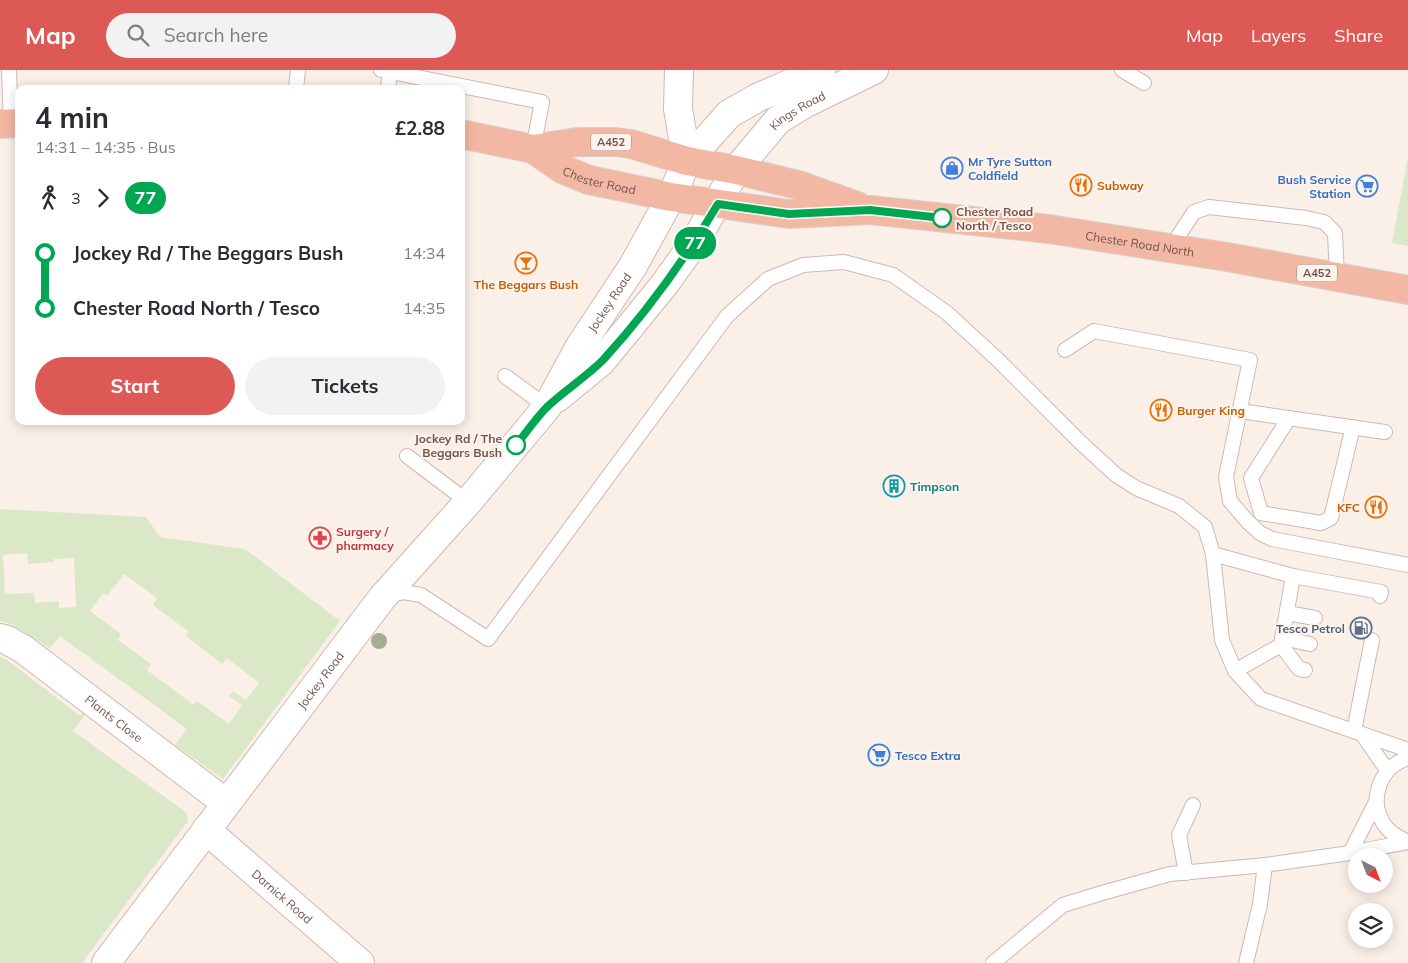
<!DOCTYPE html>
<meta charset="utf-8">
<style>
:root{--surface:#fff;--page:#f2f2f3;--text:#2b2b33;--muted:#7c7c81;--accent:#dc5955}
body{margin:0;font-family:Mulish,sans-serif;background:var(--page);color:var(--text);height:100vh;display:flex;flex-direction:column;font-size:19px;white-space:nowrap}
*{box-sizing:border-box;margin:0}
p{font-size:16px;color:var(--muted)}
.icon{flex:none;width:28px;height:28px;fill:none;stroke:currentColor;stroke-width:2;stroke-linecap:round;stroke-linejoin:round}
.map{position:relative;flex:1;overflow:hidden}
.details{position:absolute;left:15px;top:15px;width:450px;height:340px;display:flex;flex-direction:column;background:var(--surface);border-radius:10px;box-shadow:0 2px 12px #0003}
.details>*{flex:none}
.badge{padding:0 10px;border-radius:16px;font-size:18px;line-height:32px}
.needle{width:32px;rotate:138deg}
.buttons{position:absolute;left:1348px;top:778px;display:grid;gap:10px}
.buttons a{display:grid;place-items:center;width:45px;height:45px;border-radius:50%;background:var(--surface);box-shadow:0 2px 12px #0003;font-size:25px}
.map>.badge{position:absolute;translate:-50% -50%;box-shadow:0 0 0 2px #fff}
.legs{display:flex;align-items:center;gap:8px;height:55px;padding:0 20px;font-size:16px}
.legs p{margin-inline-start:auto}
.headline{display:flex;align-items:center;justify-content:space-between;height:85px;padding:0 20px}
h1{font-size:28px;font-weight:700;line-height:38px}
.primary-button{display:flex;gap:10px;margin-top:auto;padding:10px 20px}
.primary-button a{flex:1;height:58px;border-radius:30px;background:var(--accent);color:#fff;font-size:20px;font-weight:700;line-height:58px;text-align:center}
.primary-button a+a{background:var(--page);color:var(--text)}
ul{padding:0 20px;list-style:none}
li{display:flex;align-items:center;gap:18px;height:55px;font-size:19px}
li i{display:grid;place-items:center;width:8px;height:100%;margin:0 6px;background:currentColor}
li i::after{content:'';width:12px;height:12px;margin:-6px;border:4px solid;border-radius:50%;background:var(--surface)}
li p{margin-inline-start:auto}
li:first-child i{background:linear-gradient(#0000 50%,currentColor 0)}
li:last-child i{background:linear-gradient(currentColor 50%,#0000 0)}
header{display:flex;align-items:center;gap:30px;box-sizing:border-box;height:70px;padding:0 25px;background:var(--accent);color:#fff}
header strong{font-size:24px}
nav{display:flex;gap:28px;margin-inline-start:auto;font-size:18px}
.search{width:350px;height:45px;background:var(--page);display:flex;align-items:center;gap:12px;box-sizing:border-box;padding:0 18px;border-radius:28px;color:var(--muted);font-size:19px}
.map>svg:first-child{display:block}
.green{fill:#dbe8c7;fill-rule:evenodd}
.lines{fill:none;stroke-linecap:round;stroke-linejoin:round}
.service-casing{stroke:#ceb8b1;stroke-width:16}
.minor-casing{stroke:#ceb8b1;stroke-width:30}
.secondary-casing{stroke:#d1b7af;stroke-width:30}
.trunk-casing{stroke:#d8cfcd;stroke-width:30}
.service{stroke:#fff;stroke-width:14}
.minor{stroke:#fff;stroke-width:28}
.secondary{stroke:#fff;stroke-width:28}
.trunk{stroke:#f3b8a4;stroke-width:28}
.tree{fill:#a5ae8f}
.line-1-casing{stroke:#fff;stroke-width:11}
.line-1{stroke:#00a651;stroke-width:8}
.stop-1-dot{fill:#fff;stroke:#00a651;stroke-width:2.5}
.labels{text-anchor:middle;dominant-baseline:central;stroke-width:4;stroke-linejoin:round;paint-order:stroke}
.shield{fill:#fef4ee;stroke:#9d847d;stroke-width:1}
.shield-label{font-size:11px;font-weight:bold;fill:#73544d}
.street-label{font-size:12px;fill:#73544d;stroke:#fef4ee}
.shop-label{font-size:12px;font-weight:bold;fill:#366cbe;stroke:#fef4ee;text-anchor:start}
.food-label{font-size:12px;font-weight:bold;fill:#c56008;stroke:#fef4ee;text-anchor:start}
.stop-label{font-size:12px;font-weight:bold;fill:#73544d;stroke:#fef4ee;text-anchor:start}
.culture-label{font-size:12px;font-weight:bold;fill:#0d838f;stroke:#fef4ee;text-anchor:start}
.health-label{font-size:12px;font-weight:bold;fill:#be3a42;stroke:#fef4ee;text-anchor:start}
.service-label{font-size:12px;font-weight:bold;fill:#4e5e75;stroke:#fef4ee;text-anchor:end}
</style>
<header>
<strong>Map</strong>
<div class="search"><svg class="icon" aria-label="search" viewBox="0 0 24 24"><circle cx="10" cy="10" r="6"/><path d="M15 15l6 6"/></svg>Search here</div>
<nav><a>Map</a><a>Layers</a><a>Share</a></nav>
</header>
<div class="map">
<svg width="1408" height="893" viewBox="0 0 1408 893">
<rect width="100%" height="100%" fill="#fbf0e8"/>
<g class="green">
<polygon points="1408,87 1408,176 1392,173"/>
<path d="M0,439L146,447L160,467L245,479L340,551L223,709L175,675L187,659L60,566L50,578L8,553L0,551ZM27,483L28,494L54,492V489L74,488L76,537L59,538V531L35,533L34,523L5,524L3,485ZM124,504L157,528L153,535L189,562L186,566L222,594L227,588L259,613L246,630L233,621L229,626L242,635L229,654L197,631L194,635L147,600L151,594L118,570L121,564L90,541L103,523L107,526Z"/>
<polygon points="0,587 7,590 79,645 86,643 73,661 187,743 188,751 82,893 0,893"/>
</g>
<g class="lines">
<g class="service-casing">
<g id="service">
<polyline points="9,0 11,54"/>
<polyline points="381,0 542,32 533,79"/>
<polyline points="1122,0 1144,13"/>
<polyline points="296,19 298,0"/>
<polyline points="388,19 390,1"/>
<polyline points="1169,180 1194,142 1209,137 1306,148 1324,152 1335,163 1337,207"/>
<polyline points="1065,280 1094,261 1250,290 1226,407 1230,431 1248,452 1260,463 1272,469 1408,495"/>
<polyline points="505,306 547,337"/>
<polyline points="1240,341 1385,362"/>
<polyline points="1289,348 1251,408 1261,443 1321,453 1331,448 1353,357"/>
<polyline points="407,386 468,432"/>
<polyline points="1213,484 1293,506 1381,522 1380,526"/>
<polyline points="1293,506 1281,575 1299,599 1305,600"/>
<polyline points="388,526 403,522 421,525 488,569 727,246 768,209 803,195 844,192 893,205 947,243 997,289 1080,372 1116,405 1136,418 1179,436 1205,457 1213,484 1222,570 1235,601 1261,629 1408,680"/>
<polyline points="1287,543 1315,548"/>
<polyline points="1282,568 1310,574"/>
<polyline points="1235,601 1281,575"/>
<polyline points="1354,661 1372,570"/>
<polyline points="1362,664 1387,700"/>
<path d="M1408,688C1379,697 1367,732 1386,757C1391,764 1400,768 1408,772"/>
<polyline points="1350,783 1376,732"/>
<polyline points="1186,803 1179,765 1193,735"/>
<polyline points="993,893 1063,835 1102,823 1170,804 1265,795 1350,783 1408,772"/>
<polyline points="1246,893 1260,834 1265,795"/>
</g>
</g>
<g class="minor-casing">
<g id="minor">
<polyline points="679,0 678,39 687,91"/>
<path id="s1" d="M0,568L7,570L23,579L226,733"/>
<path id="s2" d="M206,760L360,893"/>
</g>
</g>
<g class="secondary-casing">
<g id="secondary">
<path id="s3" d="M557,328L601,292L664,215L694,173L736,100L778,50L806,33L874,0"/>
<path id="s4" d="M106,893L382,528L468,432L547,337L580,276L633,196L671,127L687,91L729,44L757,28L821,0"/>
</g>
</g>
<g class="trunk-casing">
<g id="trunk">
<polyline points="0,54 19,53"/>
<path id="s5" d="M461,64L533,79L562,99L589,110L671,127L789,144L870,140L1049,159L1227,187L1408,220"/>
<polyline points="533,79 577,72 616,72 631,74 687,91 736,100 798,115 857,136"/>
</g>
</g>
<use href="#service" class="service"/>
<use href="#minor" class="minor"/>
<use href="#secondary" class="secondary"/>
<use href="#trunk" class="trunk"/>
</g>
<circle class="tree" cx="379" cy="571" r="8"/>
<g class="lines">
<g class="line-1-casing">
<path id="line-1" d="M516,375C526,363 536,348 547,337C565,320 586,307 603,290C647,242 685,189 718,134L789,144L870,140L942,148"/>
</g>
<use href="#line-1" class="line-1"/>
</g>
<defs>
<g id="shop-ring" transform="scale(1.125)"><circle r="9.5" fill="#fef4ee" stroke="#3f7fe0" stroke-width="1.5"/><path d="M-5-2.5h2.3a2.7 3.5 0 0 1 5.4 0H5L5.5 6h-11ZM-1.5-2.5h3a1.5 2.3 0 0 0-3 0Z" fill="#3f7fe0"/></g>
<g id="restaurant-ring" transform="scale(1.125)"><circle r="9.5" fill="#fef4ee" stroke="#e8710a" stroke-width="1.5"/><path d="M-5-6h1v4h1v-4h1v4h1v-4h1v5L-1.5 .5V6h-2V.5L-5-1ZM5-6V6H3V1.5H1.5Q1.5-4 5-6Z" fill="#e8710a"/></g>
<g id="supermarket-ring" transform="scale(1.125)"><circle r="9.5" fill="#fef4ee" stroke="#3f7fe0" stroke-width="1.5"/><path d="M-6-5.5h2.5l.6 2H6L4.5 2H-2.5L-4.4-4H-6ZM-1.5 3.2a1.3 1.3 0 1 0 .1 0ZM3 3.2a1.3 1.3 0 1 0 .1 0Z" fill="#3f7fe0"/></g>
<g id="bar-ring" transform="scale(1.125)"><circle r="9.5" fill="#fef4ee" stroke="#e8710a" stroke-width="1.5"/><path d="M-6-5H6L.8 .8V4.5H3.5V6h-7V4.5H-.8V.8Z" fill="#e8710a"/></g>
<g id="building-ring" transform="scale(1.125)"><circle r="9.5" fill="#fef4ee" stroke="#0f9aa8" stroke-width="1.5"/><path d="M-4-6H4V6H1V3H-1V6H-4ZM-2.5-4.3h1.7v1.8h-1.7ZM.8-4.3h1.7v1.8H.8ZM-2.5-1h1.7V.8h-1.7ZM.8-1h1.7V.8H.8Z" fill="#0f9aa8"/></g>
<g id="pharmacy-ring" transform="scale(1.125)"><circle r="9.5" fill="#fef4ee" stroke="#e0444e" stroke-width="1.5"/><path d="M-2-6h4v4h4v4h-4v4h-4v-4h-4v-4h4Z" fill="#e0444e"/></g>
<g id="fuel-ring" transform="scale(1.125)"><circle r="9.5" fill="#fef4ee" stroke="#5c6f8a" stroke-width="1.5"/><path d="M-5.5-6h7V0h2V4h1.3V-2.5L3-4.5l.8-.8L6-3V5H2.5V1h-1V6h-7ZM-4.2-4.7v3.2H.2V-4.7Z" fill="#5c6f8a"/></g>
</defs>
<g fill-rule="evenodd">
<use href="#shop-ring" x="952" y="98"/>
<use href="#restaurant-ring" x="1081" y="115"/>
<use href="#supermarket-ring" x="1367" y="116"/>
<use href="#bar-ring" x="526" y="193"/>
<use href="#restaurant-ring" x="1161" y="340"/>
<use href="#building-ring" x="894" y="416"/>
<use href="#restaurant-ring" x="1376" y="437"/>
<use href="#pharmacy-ring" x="320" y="468"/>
<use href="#fuel-ring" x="1361" y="558"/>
<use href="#supermarket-ring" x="879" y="685"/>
</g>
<g class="stop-1-dot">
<circle cx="942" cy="148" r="9"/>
<circle cx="516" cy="375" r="9"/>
</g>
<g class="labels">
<g class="shield">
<rect x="591" y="63.5" width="40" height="17" rx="4"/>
<rect x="1297" y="194.5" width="40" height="17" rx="4"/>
</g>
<g class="shield-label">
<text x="611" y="72">A452</text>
<text x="1317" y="203">A452</text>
</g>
<g class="street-label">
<text stroke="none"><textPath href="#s3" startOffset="379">Kings Road</textPath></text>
<text stroke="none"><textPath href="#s5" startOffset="148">Chester Road</textPath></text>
<text stroke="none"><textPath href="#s5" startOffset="694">Chester Road North</textPath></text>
<text stroke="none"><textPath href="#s4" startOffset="832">Jockey Road</textPath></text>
<text stroke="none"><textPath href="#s4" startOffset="355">Jockey Road</textPath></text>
<text stroke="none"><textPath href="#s1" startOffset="140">Plants Close</textPath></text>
<text stroke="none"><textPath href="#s2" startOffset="101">Darnick Road</textPath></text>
</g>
<g class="shop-label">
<text x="968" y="91">Mr Tyre Sutton<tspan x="968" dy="14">Coldfield</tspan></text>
<text x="1351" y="109" text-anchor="end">Bush Service<tspan x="1351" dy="14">Station</tspan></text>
<text x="895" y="685">Tesco Extra</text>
</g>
<g class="food-label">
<text x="1097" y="115">Subway</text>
<text x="526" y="214" text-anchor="middle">The Beggars Bush</text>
<text x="1177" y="340">Burger King</text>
<text x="1360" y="437" text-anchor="end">KFC</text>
</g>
<g class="stop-label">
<text x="956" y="141">Chester Road<tspan x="956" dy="14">North / Tesco</tspan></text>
<text x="502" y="368" text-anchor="end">Jockey Rd / The<tspan x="502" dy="14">Beggars Bush</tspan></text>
</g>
<g class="culture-label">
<text x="910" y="416">Timpson</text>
</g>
<g class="health-label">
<text x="336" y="461">Surgery /<tspan x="336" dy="14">pharmacy</tspan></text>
</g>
<g class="service-label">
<text x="1345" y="558">Tesco Petrol</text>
</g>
</g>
</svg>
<div class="buttons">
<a><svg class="needle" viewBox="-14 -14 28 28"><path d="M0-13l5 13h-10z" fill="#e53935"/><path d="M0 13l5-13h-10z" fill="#7c7c81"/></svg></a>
<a><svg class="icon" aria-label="layers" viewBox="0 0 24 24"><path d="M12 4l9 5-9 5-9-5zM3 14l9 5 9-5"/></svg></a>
</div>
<b class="badge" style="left:695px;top:173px;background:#00a651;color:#fff">77</b>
<section class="details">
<div class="headline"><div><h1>4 min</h1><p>14:31 – 14:35 · Bus</p></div><b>£2.88</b></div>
<div class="legs"><svg class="icon" aria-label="walk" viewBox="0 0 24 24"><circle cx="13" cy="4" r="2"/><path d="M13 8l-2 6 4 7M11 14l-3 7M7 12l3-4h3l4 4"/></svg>3<svg class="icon" aria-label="forward" viewBox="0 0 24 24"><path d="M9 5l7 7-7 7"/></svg><b class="badge" style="background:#00a651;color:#fff">77</b></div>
<ul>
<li><i style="color:#00a651"></i><b>Jockey Rd / The Beggars Bush</b><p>14:34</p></li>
<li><i style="color:#00a651"></i><b>Chester Road North / Tesco</b><p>14:35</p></li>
</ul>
<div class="primary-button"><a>Start</a><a>Tickets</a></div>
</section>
</div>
